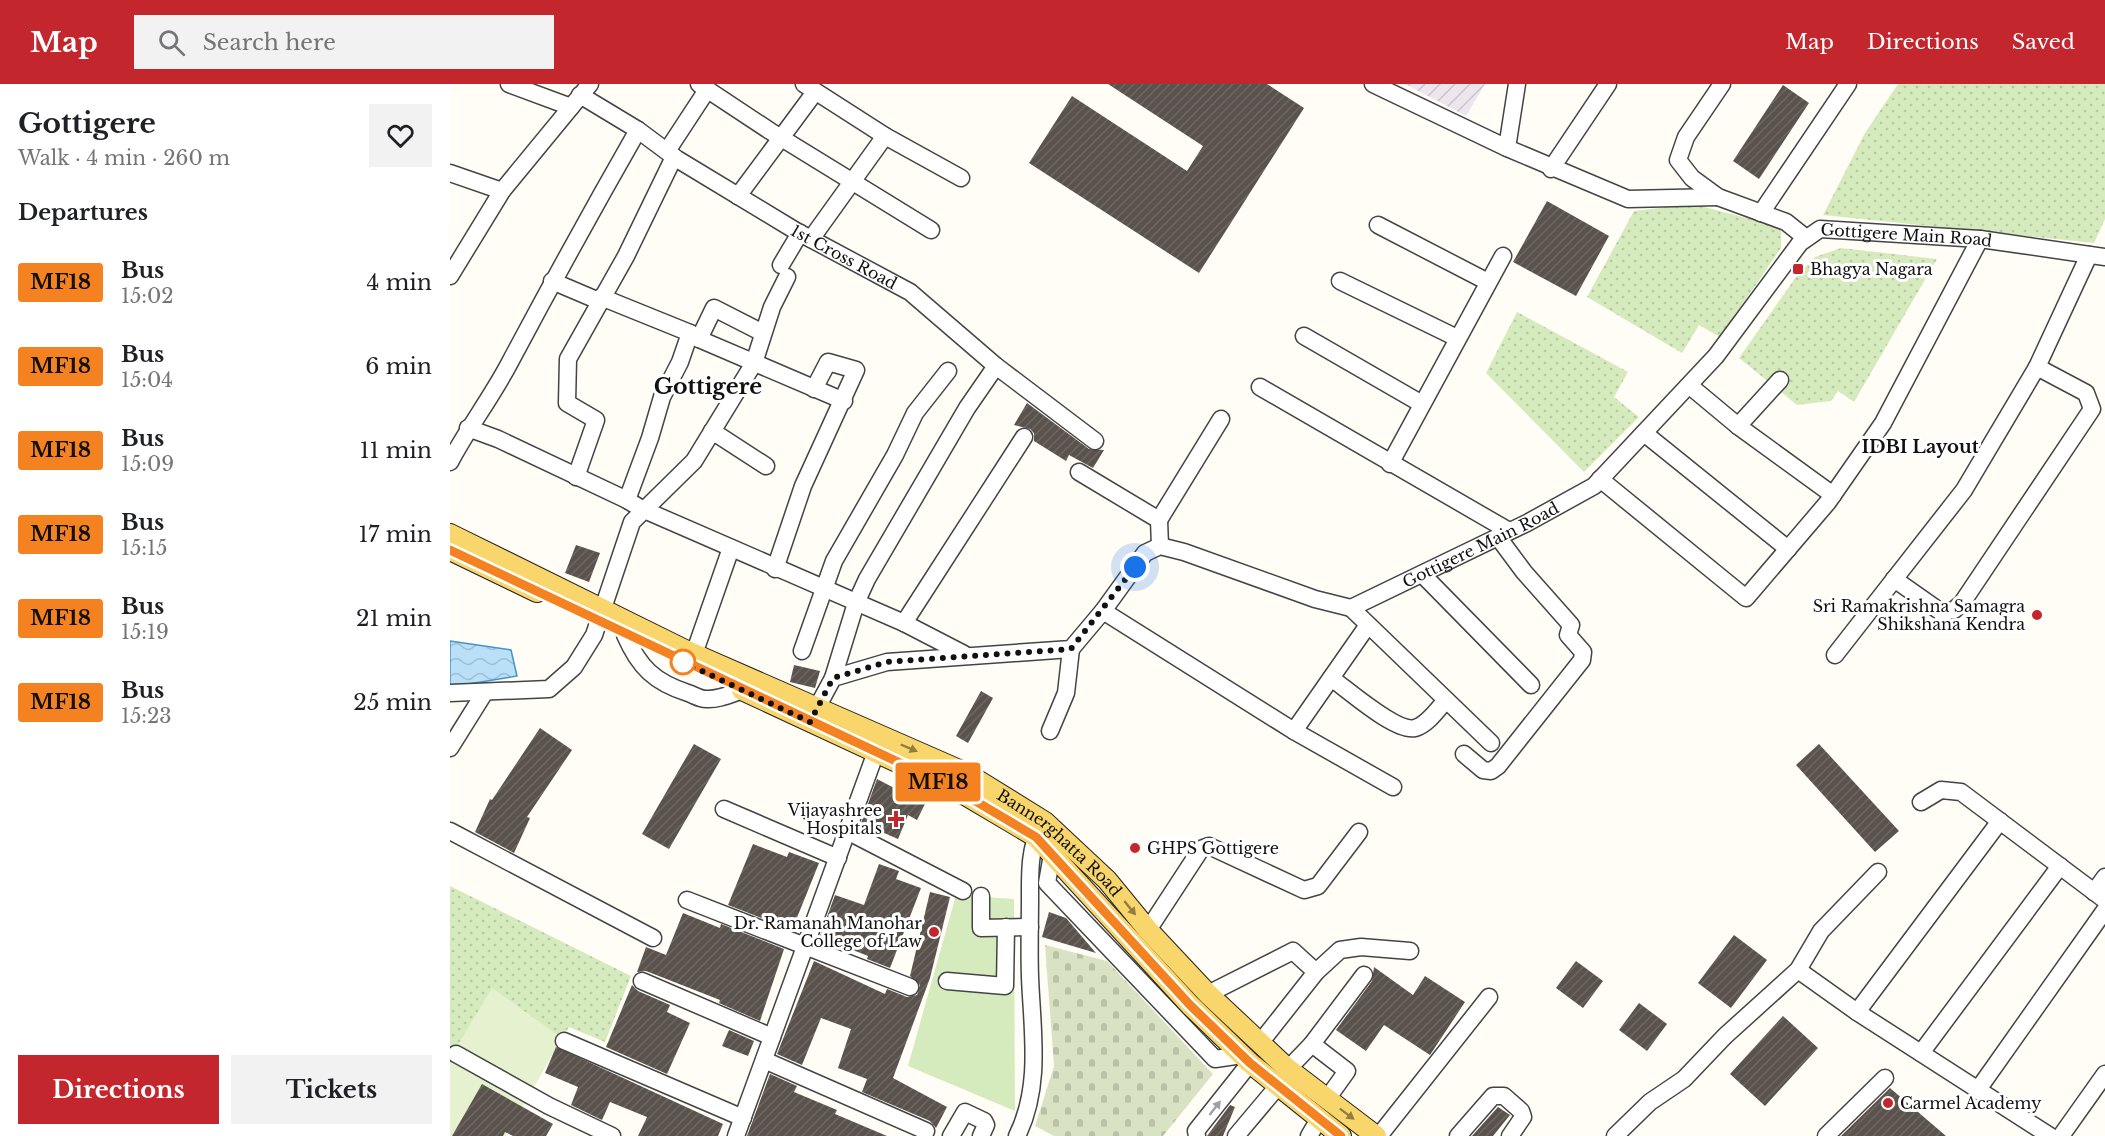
<!DOCTYPE html>
<meta charset="utf-8">
<style>
:root{--surface:#fff;--page:#f2f2f2;--text:#202124;--muted:#757577;--accent:#c4262e}
body{margin:0;font-family:"Libre Baskerville",serif;background:var(--page);color:var(--text);height:100vh;display:flex;flex-direction:column;font-size:22px;white-space:nowrap}
*{box-sizing:border-box;margin:0}
p{font-size:20px;color:var(--muted)}
.icon{flex:none;width:33px;height:33px;fill:none;stroke:currentColor;stroke-width:2;stroke-linecap:round;stroke-linejoin:round}
.map{position:relative;flex:1;overflow:hidden}
.details{display:flex;flex-direction:column;background:var(--surface);width:450px}
.details>*{flex:none}
.badge{padding:0 12px;border-radius:4px;font-size:21px;line-height:39px}
.you{position:absolute;width:30px;height:30px;margin:-15px;border:4px solid #fff;border-radius:50%;background:#1a73e8;box-shadow:0 0 0 9px #1a73e833}
.map>.badge{position:absolute;translate:-50% -50%;box-shadow:0 0 0 3px #fff}
h2{padding:0 18px;font-size:22px;line-height:54px}
.round{display:grid;place-items:center;flex:none;width:63px;height:63px;border-radius:0px;background:var(--page)}
.head{display:flex;align-items:center;justify-content:space-between;height:102px;padding:0 18px}
h1{font-size:28px;font-weight:700;line-height:45px}
.cta{display:flex;gap:12px;margin-top:auto;padding:12px 18px}
.cta a{flex:1;height:69px;border-radius:0px;background:var(--accent);color:#fff;font-size:24px;font-weight:700;line-height:69px;text-align:center}
.cta a+a{background:var(--page);color:var(--text)}
ul{padding:0;list-style:none}
li{display:flex;align-items:center;gap:18px;height:84px;padding:0 18px}
li div{flex:1}
li b{display:block;font-size:22px}
li em{font-style:normal}
li .badge{min-width:66px;font-weight:700;text-align:center}
header{display:flex;align-items:center;gap:36px;box-sizing:border-box;height:84px;padding:0 30px;background:var(--accent);color:#fff}
header strong{font-size:28px}
nav{display:flex;gap:33px;margin-inline-start:auto;font-size:21px}
.search{width:420px;height:54px;background:var(--page);display:flex;align-items:center;gap:15px;box-sizing:border-box;padding:0 21px;border-radius:0px;color:var(--muted);font-size:22px}
main{display:flex;flex:1;min-height:0}
.map>svg:first-child{display:block}
.industrial{fill:url(#industrial-furrows)}
.grass{fill:url(#grass-dots)}
.cemetery{fill:url(#cemetery-stones)}
.park{fill:#d5ebbd}
.pitch{fill:#e6f2cf}
.water{fill:url(#water-waves);stroke:#3f96cf;stroke-width:1.5}
.building{fill:url(#building-hatch)}
.lines{fill:none;stroke-linecap:round;stroke-linejoin:round}
.minor-casing{stroke:#444;stroke-width:19}
.major-casing{stroke:#222;stroke-width:22}
.minor{stroke:#fff;stroke-width:16}
.major{stroke:#f9d66b;stroke-width:20}
.oneway{fill:#917d42}
.oneway2{fill:#a0a0a0}
.line-casing{stroke:#fff;stroke-width:14}
.line{stroke:#f58220;stroke-width:9}
.walk{stroke:#111;stroke-width:6;stroke-dasharray:0 10.8}
.poi-dot{fill:#c4262e;stroke:#fff;stroke-width:2}
.stop-dot{fill:#fff;stroke:#f58220;stroke-width:3}
.labels{text-anchor:middle;dominant-baseline:central;stroke-width:6;stroke-linejoin:round;paint-order:stroke}
.street-label{font-size:16px;fill:#111;stroke:#fff}
.poi-label{font-size:16px;fill:#111;stroke:#fff;text-anchor:start}
.neighbourhood-label{font-size:18px;font-weight:bold;fill:#111;stroke:#fff}
.district-label{font-size:22px;font-weight:bold;fill:#111;stroke:#fff}
</style>
<header>
<strong>Map</strong>
<div class="search"><svg class="icon" aria-label="search" viewBox="0 0 24 24"><circle cx="10" cy="10" r="6"/><path d="M15 15l6 6"/></svg>Search here</div>
<nav><a>Map</a><a>Directions</a><a>Saved</a></nav>
</header>
<main>
<section class="details">
<div class="head"><div><h1>Gottigere</h1><p>Walk · 4 min · 260 m</p></div><a class="round"><svg class="icon" aria-label="heart" viewBox="0 0 24 24"><path d="M12 20l-8-8c-3-5 5-10 8-4 3-6 11-1 8 4z"/></svg></a></div>
<h2>Departures</h2>
<ul>
<li><span class="badge" style="background:#f58220;color:#111">MF18</span><div><b>Bus</b><p>15:02</p></div><em>4 min</em></li>
<li><span class="badge" style="background:#f58220;color:#111">MF18</span><div><b>Bus</b><p>15:04</p></div><em>6 min</em></li>
<li><span class="badge" style="background:#f58220;color:#111">MF18</span><div><b>Bus</b><p>15:09</p></div><em>11 min</em></li>
<li><span class="badge" style="background:#f58220;color:#111">MF18</span><div><b>Bus</b><p>15:15</p></div><em>17 min</em></li>
<li><span class="badge" style="background:#f58220;color:#111">MF18</span><div><b>Bus</b><p>15:19</p></div><em>21 min</em></li>
<li><span class="badge" style="background:#f58220;color:#111">MF18</span><div><b>Bus</b><p>15:23</p></div><em>25 min</em></li>
</ul>
<div class="cta"><a>Directions</a><a>Tickets</a></div>
</section>
<div class="map">
<svg width="1655" height="1052" viewBox="0 0 1655 1052">
<defs>
<pattern id="industrial-furrows" width="10" height="10" patternUnits="userSpaceOnUse" patternTransform="scale(1.5)"><rect width="10" height="10" fill="#eee6ef"/><path d="M-1 1l2-2M0 10L10 0M9 11l2-2" fill="none" stroke="#cbc4cc"/></pattern>
<pattern id="grass-dots" width="8" height="8" patternUnits="userSpaceOnUse" patternTransform="scale(1.5)"><rect width="8" height="8" fill="#d5ebbd"/><path d="M2 2h.1M6 6h.1" fill="none" stroke="#b6c8a1" stroke-width="1.8" stroke-linecap="round"/></pattern>
<pattern id="cemetery-stones" width="16" height="16" patternUnits="userSpaceOnUse" patternTransform="scale(1.5)"><rect width="16" height="16" fill="#d9e3c4"/><path d="M2 7V4a2 2 0 0 1 4 0v3zM10 15v-3a2 2 0 0 1 4 0v3z" fill="#b9c2a7"/></pattern>
<pattern id="water-waves" width="16" height="10" patternUnits="userSpaceOnUse" patternTransform="scale(1.5)"><rect width="16" height="10" fill="#b9e0f7"/><path d="M0 5q4-4 8 0t8 0" fill="none" stroke="#9ebfd3"/></pattern>
<pattern id="building-hatch" width="6" height="6" patternUnits="userSpaceOnUse" patternTransform="scale(1.5)"><rect width="6" height="6" fill="#5a524d"/><path d="M-1 1l2-2M0 6l6-6M5 7l2-2" fill="none" stroke="#6d6662"/></pattern>
</defs>
<rect width="100%" height="100%" fill="#fffdf5"/>
<polygon class="industrial" points="955,0 1035,0 1016,32"/>
<g class="grass">
<polygon points="1448,0 1655,0 1655,135 1644,159 1373,131 1415,49"/>
<polygon points="1243,120 1331,143 1331,164 1270,253 1249,241 1232,269 1137,213 1184,127"/>
<polygon points="1391,164 1487,175 1404,318 1388,307 1381,317 1347,321 1289,274 1346,193 1365,173"/>
<polygon points="1067,228 1178,288 1164,313 1189,333 1134,388 1036,289"/>
<polygon points="0,802 181,892 155,958 119,943 112,954 0,974"/>
</g>
<polygon class="cemetery" points="595,861 657,877 763,990 713,1052 604,1052 585,1042 604,982"/>
<polygon class="park" points="506,811 564,815 565,1027 458,982"/>
<polygon class="pitch" points="42,904 112,954 56,1052 0,1052 0,974"/>
<polygon class="water" points="0,557 61,566 67,592 0,603"/>
<g class="building">
<polygon points="658,0 817,0 854,24 749,189 579,79 622,12 737,87 753,62"/>
<polygon points="1333,1 1359,19 1309,95 1283,77"/>
<polygon points="1097,117 1159,152 1126,212 1063,178"/>
<polygon points="577,319 639,365 654,366 643,384 619,371 616,377 584,357 584,349 580,345 564,341"/>
<polygon points="126,461 150,469 139,498 115,489"/>
<polygon points="344,581 370,587 365,604 340,598"/>
<polygon points="531,607 543,614 518,659 506,652"/>
<polygon points="90,644 122,666 77,733 80,734 64,769 25,748 40,715 42,716"/>
<polygon points="244,660 271,675 219,765 192,750"/>
<polygon points="1369,660 1449,747 1425,768 1346,681"/>
<polygon points="427,695 475,720 467,736 458,731 448,755 411,739"/>
<polygon points="303,760 337,773 339,768 369,779 342,846 278,821"/>
<polygon points="429,780 449,787 446,795 471,804 440,884 417,875 418,872 398,864 399,862 370,852 385,811 414,821"/>
<polygon points="480,808 500,813 480,894 443,994 497,1023 486,1044 480,1037 412,1008 417,995 388,984 401,945 371,934 352,981 327,970 364,877 435,910 437,905 457,913 467,911 470,901 460,892"/>
<polygon points="599,828 616,834 646,869 592,853"/>
<polygon points="233,829 270,844 271,840 334,865 310,937 269,919 270,916 196,887 187,888 196,863 216,871"/>
<polygon points="1284,851 1317,876 1281,924 1248,899"/>
<polygon points="1126,877 1153,897 1133,924 1106,904"/>
<polygon points="924,883 963,911 975,892 1015,918 980,971 934,941 916,967 886,946 922,897"/>
<polygon points="182,901 188,907 220,921 217,928 240,939 217,990 156,963"/>
<polygon points="1189,919 1217,940 1197,967 1169,946"/>
<polygon points="1333,932 1368,964 1315,1022 1280,990"/>
<polygon points="279,946 304,957 298,972 272,962"/>
<polygon points="106,963 273,1040 268,1052 188,1052 197,1033 160,1018 152,1036 121,1021 128,1003 95,989"/>
<polygon points="320,990 347,1002 344,1008 387,1026 385,1030 437,1052 297,1052"/>
<polygon points="32,1000 103,1040 96,1052 63,1052 55,1048 53,1052 2,1052"/>
<polygon points="1440,1004 1496,1052 1391,1052"/>
<polygon points="780,1021 785,1023 773,1052 757,1052"/>
<polygon points="1048,1023 1060,1031 1043,1052 1022,1052"/>
</g>
<g class="lines">
<g class="minor-casing">
<g id="minor">
<polyline points="59,0 121,23"/>
<polyline points="249,0 320,47 481,146"/>
<polyline points="354,0 435,52 511,94"/>
<polyline points="923,0 1057,64"/>
<polyline points="1067,0 1057,64 1178,115 1268,113"/>
<polyline points="1272,0 1236,53 1228,76 1242,94 1268,113 1336,138 1356,154"/>
<path id="s1" d="M130,11L188,46L227,75L346,147L460,208L546,282L645,357"/>
<polyline points="217,67 257,6"/>
<polyline points="1101,85 1158,0"/>
<polyline points="0,89 52,107"/>
<polyline points="288,112 365,8"/>
<polyline points="1311,129 1398,0"/>
<polyline points="928,141 1038,198"/>
<polyline points="361,155 435,52"/>
<polyline points="331,181 350,149"/>
<polyline points="0,192 52,107 140,0"/>
<polyline points="102,197 149,217"/>
<polyline points="890,197 1007,254"/>
<polyline points="151,213 240,249"/>
<polyline points="854,252 972,320"/>
<polyline points="249,255 264,224 313,249"/>
<polyline points="1240,302 1288,342 1383,411"/>
<polyline points="810,303 1059,447"/>
<polyline points="1288,342 1330,296"/>
<polyline points="18,344 48,355 177,416 192,425 454,539 514,570"/>
<polyline points="262,347 316,382"/>
<polyline points="1194,349 1338,465"/>
<path d="M0,378C18,344 41,314 59,280C101,201 144,123 188,46"/>
<polyline points="940,380 1053,172"/>
<polyline points="629,388 709,436 710,462"/>
<polyline points="126,393 146,336 117,319 118,275 176,172 224,73"/>
<polyline points="1150,395 1296,514 1378,418 1433,339 1530,155"/>
<polyline points="177,416 200,354 212,313 230,278 240,249 249,255 394,317"/>
<polyline points="709,436 771,335"/>
<polyline points="325,485 353,402 406,286 378,278 364,305"/>
<polyline points="972,490 1081,601"/>
<polyline points="1444,495 1491,528 1504,526 1512,519 1642,325 1636,309 1587,283"/>
<polyline points="901,524 1041,659"/>
<polyline points="653,527 844,647 943,703"/>
<polyline points="454,539 574,353"/>
<path d="M175,551C189,583 204,598 238,609C244,611 250,615 256,615C268,616 281,610 293,606"/>
<polyline points="352,567 384,477 445,371 465,329 498,287"/>
<polyline points="244,570 281,464"/>
<polyline points="1385,571 1514,406 1587,283 1639,171"/>
<polyline points="383,594 406,519 417,495 517,324 546,282"/>
<path d="M881,594C897,605 946,649 965,644C977,641 988,625 996,616"/>
<polyline points="0,609 99,605 124,583 144,551 182,438 244,377 304,279 322,223 337,193"/>
<path id="s2" d="M362,633L383,594L437,578L621,565L653,527L695,469L710,462L734,468L865,515L901,524L1077,439L1144,402L1266,272L1350,159L1370,145L1530,155L1655,173"/>
<polyline points="600,647 616,609 621,565"/>
<polyline points="844,647 918,541"/>
<polyline points="0,664 35,608"/>
<polyline points="1014,670 1033,686 1041,687 1048,682 1132,576 1133,568 1118,551 1121,541 1074,488 1048,453"/>
<polyline points="1471,718 1491,706 1511,708 1655,816"/>
<polyline points="274,725 388,774"/>
<polyline points="0,747 203,854"/>
<polyline points="397,747 513,807"/>
<polyline points="602,770 597,799 765,975 792,971"/>
<polyline points="1644,808 1655,793"/>
<polyline points="531,812 531,844 580,843"/>
<polyline points="237,816 460,903"/>
<polyline points="698,846 751,765 759,762 854,806 868,802 909,748"/>
<polyline points="1348,886 1407,928 1600,1052"/>
<polyline points="192,897 322,953"/>
<polyline points="497,897 555,902 556,843"/>
<polyline points="758,910 843,867 866,888 890,866 911,863 960,867"/>
<polyline points="1407,928 1550,737"/>
<polyline points="114,957 293,1034"/>
<polyline points="810,959 866,888"/>
<polyline points="1471,969 1610,782"/>
<polyline points="6,970 99,1022 162,1052"/>
<polyline points="314,976 476,1047"/>
<polyline points="838,985 862,960"/>
<polyline points="1527,1007 1655,826"/>
<polyline points="877,1015 897,987 862,960 914,891"/>
<polyline points="286,1052 430,657"/>
<polyline points="501,1052 515,1028 534,1037 536,1041 531,1052"/>
<path d="M567,1052C592,1002 582,946 580,893C579,866 580,840 580,814C580,793 579,764 590,746"/>
<polyline points="747,1052 746,1047 800,979"/>
<polyline points="786,1052 828,1002"/>
<polyline points="859,1052 869,1035"/>
<polyline points="929,1052 1039,913"/>
<polyline points="1008,1052 1043,1012 1054,1012 1071,1027 1073,1033 1060,1052"/>
<polyline points="1165,1052 1200,1018 1234,995 1275,952 1348,886 1371,847 1428,788"/>
<polyline points="1376,1052 1435,994"/>
<polyline points="1611,1052 1655,990"/>
</g>
</g>
<g class="major-casing">
<g id="major">
<path id="s3" d="M0,450L235,566L516,689L595,738L657,796L698,846L758,910L838,985L926,1052"/>
<polyline points="0,466 87,508"/>
<polyline points="292,606 505,705 586,753 740,921 800,979 891,1052"/>
</g>
</g>
<use href="#minor" class="minor"/>
<use href="#major" class="major"/>
</g>
<defs><path id="oneway-solid" d="M-6-.8H1V-3.2L6.5 0L1 3.2V.8H-6Z" transform="scale(1.5)"/></defs>
<g class="oneway">
<use href="#oneway-solid" transform="translate(459 664) rotate(23)"/>
<use href="#oneway-solid" transform="translate(680 824) rotate(51)"/>
<use href="#oneway-solid" transform="translate(897 1030) rotate(37)"/>
</g>
<use class="oneway2" href="#oneway-solid" transform="translate(765 1024) rotate(-52)"/>
<g class="lines">
<g class="line-casing">
<polyline id="line" points="0,466 505,705 586,753 740,921 800,979 891,1052"/>
</g>
<use href="#line" class="line"/>
<polyline class="walk" points="233,578 360,638 383,594 437,578 621,565 685,483"/>
</g>
<g class="poi-dot">
<rect x="1342" y="179" width="12" height="12" rx="3"/>
<circle cx="1587" cy="531" r="6"/>
<path d="M443 726h6v6h6v6h-6v6h-6v-6h-6v-6h6z"/>
<circle cx="685" cy="764" r="6"/>
<circle cx="484" cy="848" r="6"/>
<circle cx="1438" cy="1019" r="6"/>
</g>
<circle class="stop-dot" cx="233" cy="578" r="12"/>
<g class="labels">
<g class="street-label">
<text stroke="none"><textPath href="#s2" startOffset="1326">Gottigere Main Road</textPath></text>
<text stroke="none"><textPath href="#s1" startOffset="310">1st Cross Road</textPath></text>
<text stroke="none"><textPath href="#s2" startOffset="768">Gottigere Main Road</textPath></text>
<text stroke="none"><textPath href="#s3" startOffset="686">Bannerghatta Road</textPath></text>
</g>
<g class="poi-label">
<text x="1360" y="185">Bhagya Nagara</text>
<text x="1575" y="522" text-anchor="end">Sri Ramakrishna Samagra<tspan x="1575" dy="18">Shikshana Kendra</tspan></text>
<text x="432" y="726" text-anchor="end">Vijayashree<tspan x="432" dy="18">Hospitals</tspan></text>
<text x="697" y="764">GHPS Gottigere</text>
<text x="472" y="839" text-anchor="end">Dr. Ramanah Manohar<tspan x="472" dy="18">College of Law</tspan></text>
<text x="1450" y="1019">Carmel Academy</text>
</g>
<g class="neighbourhood-label">
<text x="1470" y="363">IDBI Layout</text>
</g>
<g class="district-label">
<text x="258" y="302">Gottigere</text>
</g>
</g>
</svg>
<div class="you" style="left:685px;top:483px"></div>
<b class="badge" style="left:488px;top:698px;background:#f58220;color:#111">MF18</b>
</div>
</main>
